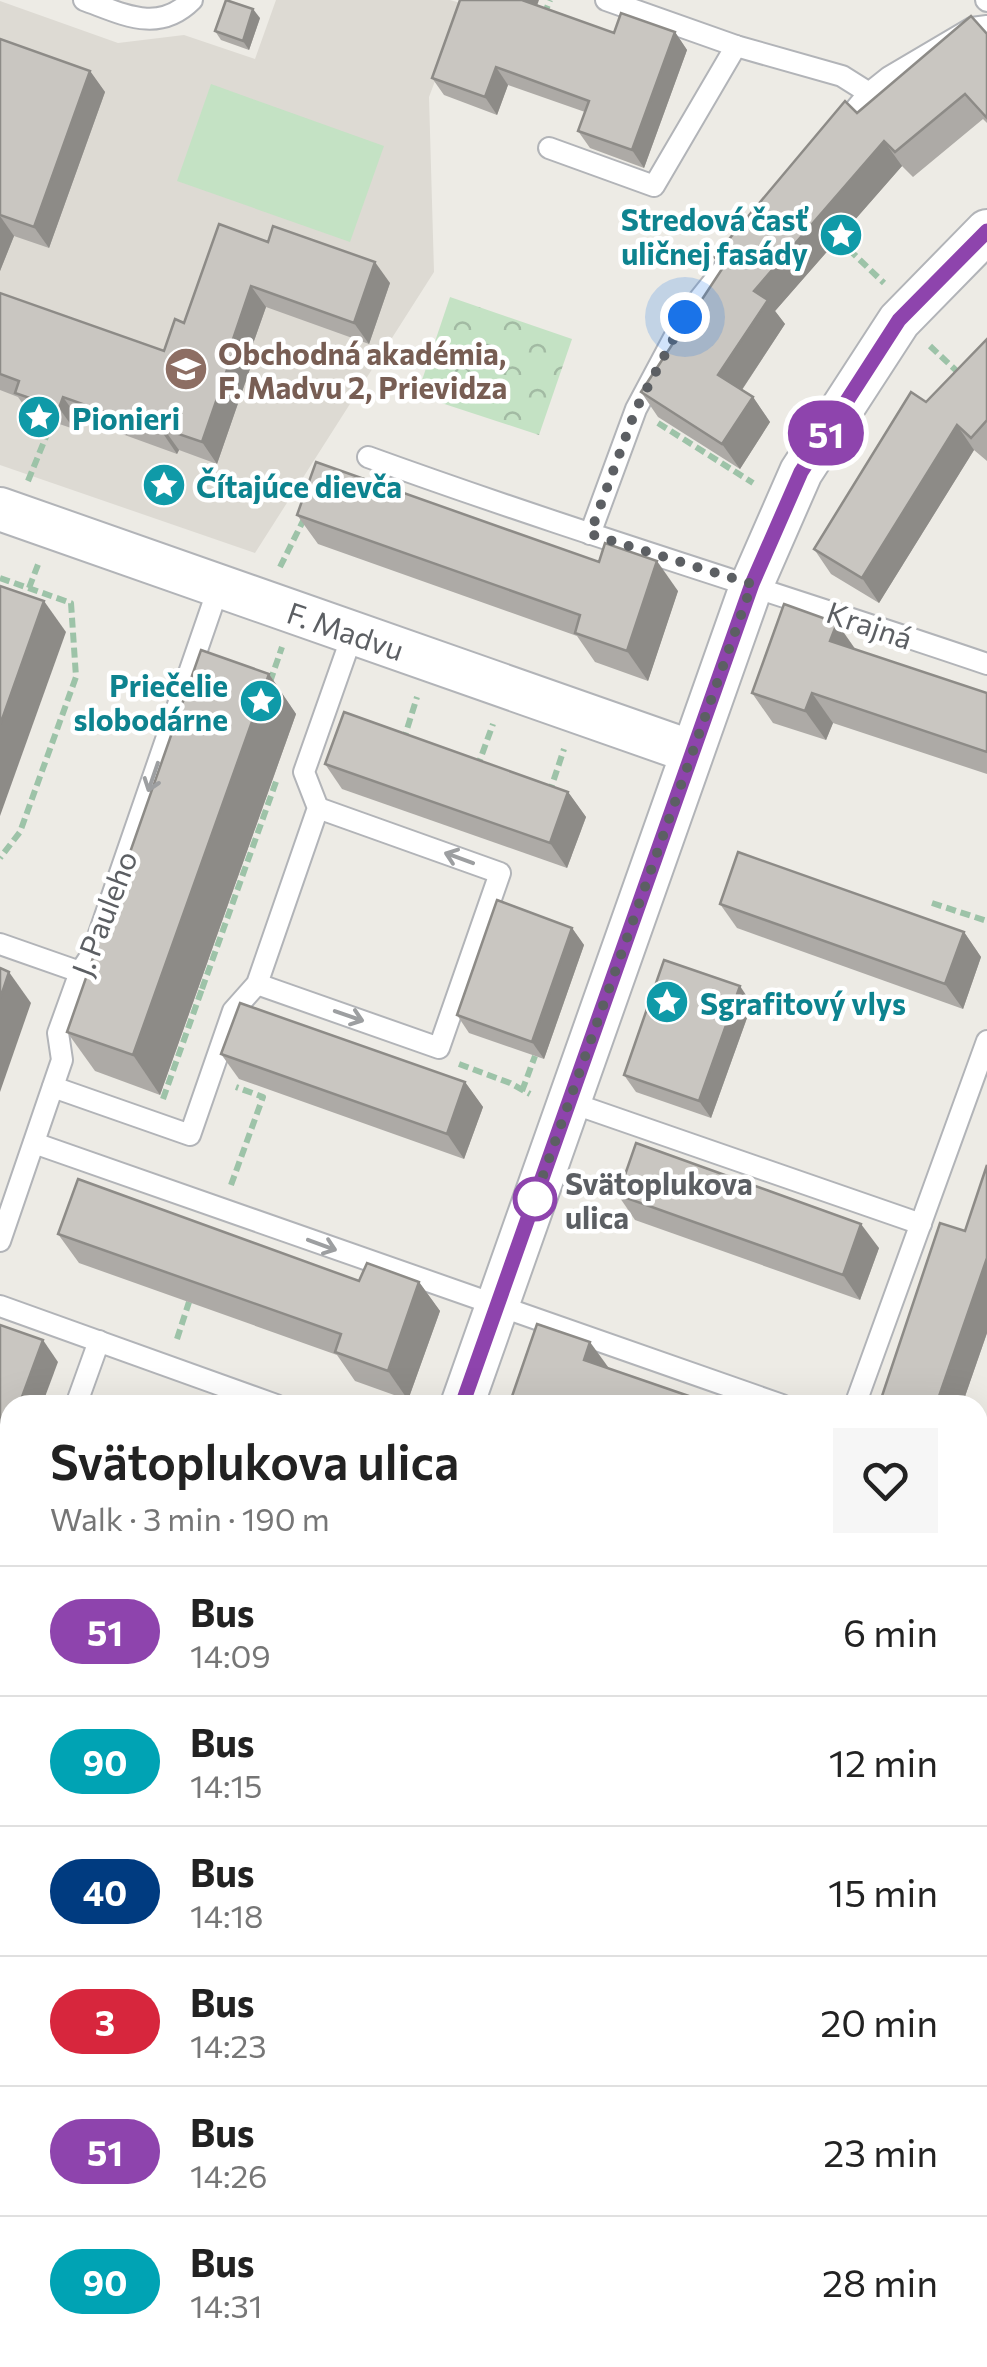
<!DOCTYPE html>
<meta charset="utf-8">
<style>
:root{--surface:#fff;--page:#f6f6f6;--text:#222;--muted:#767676;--line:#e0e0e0}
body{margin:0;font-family:Commissioner,sans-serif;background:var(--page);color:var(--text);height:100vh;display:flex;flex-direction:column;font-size:38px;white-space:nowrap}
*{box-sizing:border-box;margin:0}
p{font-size:32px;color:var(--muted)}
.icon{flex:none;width:55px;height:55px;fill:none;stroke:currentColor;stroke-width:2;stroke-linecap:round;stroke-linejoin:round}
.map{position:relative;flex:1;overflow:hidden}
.side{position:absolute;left:0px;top:1395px;width:988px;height:972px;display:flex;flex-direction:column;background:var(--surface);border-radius:30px 30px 0 0;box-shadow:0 10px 40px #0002}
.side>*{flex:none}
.badge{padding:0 20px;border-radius:32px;font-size:35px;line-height:65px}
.you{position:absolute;width:50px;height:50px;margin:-25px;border:8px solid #fff;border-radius:50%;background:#1a73e8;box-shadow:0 0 0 15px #1a73e833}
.map>.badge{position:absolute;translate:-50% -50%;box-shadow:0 0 0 5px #fff}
.round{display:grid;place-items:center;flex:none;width:105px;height:105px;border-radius:0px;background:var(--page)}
.head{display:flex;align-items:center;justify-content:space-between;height:170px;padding:0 50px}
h1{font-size:48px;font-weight:600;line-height:75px}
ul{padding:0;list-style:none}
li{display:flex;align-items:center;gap:30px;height:130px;padding:0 50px;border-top:2px solid var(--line)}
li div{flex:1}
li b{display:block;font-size:38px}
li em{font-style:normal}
li .badge{min-width:110px;font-weight:700;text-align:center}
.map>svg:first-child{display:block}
.education{fill:#dddad3}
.grass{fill:url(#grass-dots)}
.forest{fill:url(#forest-crowns)}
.garden{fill:#c4e2c4}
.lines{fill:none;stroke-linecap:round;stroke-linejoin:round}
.service-casing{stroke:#b2b4b8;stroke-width:24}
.minor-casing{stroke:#b2b4b8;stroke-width:46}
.path{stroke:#9dc3a8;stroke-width:6;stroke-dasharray:10 5;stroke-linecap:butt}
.service{stroke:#fff;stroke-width:20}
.minor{stroke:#fff;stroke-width:42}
.wall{fill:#adaaa6}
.shaded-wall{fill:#8d8b87}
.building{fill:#c9c6c1;stroke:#8d8b87;stroke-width:2.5}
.oneway{stroke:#9d9fa1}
.line-casing{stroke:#fff;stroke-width:22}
.line{stroke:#8e44ad;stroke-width:15}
.walk{stroke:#5c5f63;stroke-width:10;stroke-dasharray:0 18}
.stop-dot{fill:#fff;stroke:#8e44ad;stroke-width:5}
.labels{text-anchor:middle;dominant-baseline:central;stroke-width:9;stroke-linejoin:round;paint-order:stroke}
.culture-label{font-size:30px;font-weight:bold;fill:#0d838f;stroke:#fff;text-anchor:start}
.education-label{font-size:30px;font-weight:bold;fill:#785e54;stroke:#fff;text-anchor:start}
.street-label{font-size:30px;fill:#5c5f63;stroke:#fff}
.stop-label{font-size:30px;font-weight:bold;fill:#5c5f63;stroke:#fff;text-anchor:start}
</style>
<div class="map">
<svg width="987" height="2367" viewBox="0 0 987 2367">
<defs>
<pattern id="grass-dots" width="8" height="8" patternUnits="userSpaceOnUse" patternTransform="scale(2.5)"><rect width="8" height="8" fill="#c4e2c4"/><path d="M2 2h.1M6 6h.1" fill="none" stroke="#a2baa3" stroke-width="1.8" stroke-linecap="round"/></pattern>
<pattern id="forest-crowns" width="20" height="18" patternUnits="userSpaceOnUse" patternTransform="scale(2.5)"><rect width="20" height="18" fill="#c4e2c4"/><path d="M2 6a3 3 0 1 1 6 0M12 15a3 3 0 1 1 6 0" fill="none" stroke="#a2baa3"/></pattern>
</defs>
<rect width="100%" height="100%" fill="#edebe5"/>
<polygon class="education" points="276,0 450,0 464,4 429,97 434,272 255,553 0,465 0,1 118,43 184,35 255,59"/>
<polygon class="grass" points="0,1738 10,1742 10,1789 0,1785"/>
<polygon class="forest" points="450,297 572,339 539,435 417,395"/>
<polygon class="garden" points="211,84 384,146 350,242 177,181"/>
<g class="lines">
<g class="service-casing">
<g id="service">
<path d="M84,0C123,14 158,34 192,0"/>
<polyline points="606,0 736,46 842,76 869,93"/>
<polyline points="986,0 987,1"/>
<polyline points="840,128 869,93 889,77 972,28 987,26"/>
<polyline points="549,148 654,186 736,46"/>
<path d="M368,457C572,531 781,594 987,664"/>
<polyline points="590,534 636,409 685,317 729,262"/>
<polyline points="0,944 80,972"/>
<polyline points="257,984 439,1048 500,873 318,808"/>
<polyline points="53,1087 190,1135 233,1011 257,984 318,808 304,772 353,633"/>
<polyline points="569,1102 921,1224"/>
<polyline points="34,1143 782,1405"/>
<polyline points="0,1241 62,1060 58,1033 80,972 92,954 219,586"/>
<polyline points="0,1306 276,1405"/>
<polyline points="76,1405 99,1341"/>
<polyline points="855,1405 987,1041"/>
<polyline points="978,1496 987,1468"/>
<polyline points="0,2217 10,2220"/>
<polyline points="17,2358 47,2367"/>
<polyline points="404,2358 431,2367"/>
<polyline points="219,2367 223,2358"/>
<polyline points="673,2367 676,2358"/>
</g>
</g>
<g class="minor-casing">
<g id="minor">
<polyline points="0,509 692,752"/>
<polyline points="462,1405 752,584 801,472 899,321 987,231"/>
<polyline points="0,1718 10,1722"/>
<polyline points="0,1803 10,1807"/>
<polyline points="978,2065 987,2068"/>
<polyline points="978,2146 987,2150"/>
</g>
</g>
<g class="path">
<polyline points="544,15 550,0"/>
<polyline points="838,239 884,283"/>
<polyline points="930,346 961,375"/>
<polyline points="658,423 753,483"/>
<polyline points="28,481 52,422"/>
<polyline points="280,567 306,515"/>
<polyline points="0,578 71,603 76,677 20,832 0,858"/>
<polyline points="29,588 39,562"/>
<polyline points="270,682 282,647"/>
<polyline points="403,742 417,697"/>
<polyline points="477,768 493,724"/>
<polyline points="549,794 564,749"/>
<polyline points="932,903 987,921"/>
<polyline points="202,989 277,779"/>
<polyline points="459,1064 510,1083 530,1094"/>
<polyline points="522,1091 535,1056"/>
<polyline points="163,1099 202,989"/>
<polyline points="231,1185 263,1097 236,1087"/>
<polyline points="177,1339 189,1302"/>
<polyline points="626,2361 641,2367"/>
</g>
<use href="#service" class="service"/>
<use href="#minor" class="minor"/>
</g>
<g class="wall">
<polygon points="537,5 614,33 675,32 687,50 644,168 590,148 578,131 585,112 508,85 497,115 444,95 432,78"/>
<polygon points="260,18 249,50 221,40 215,31"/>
<polygon points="987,34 987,123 983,119 913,177 902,166 775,311 785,324 742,390 753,397 770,422 740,469 658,417 641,392 722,268 714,257 857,113"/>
<polygon points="0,39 90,71 105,92 49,248 14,236 0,271"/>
<polygon points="268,242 390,283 369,344 266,307 248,358 252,363 217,464 179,450 177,454 78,418 74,429 30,414 18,397 0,390 0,293 164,351 184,323"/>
<polygon points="987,339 987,461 974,450 879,603 831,574 814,549 926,402"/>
<polygon points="297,515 678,591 648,681 595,662 577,636 318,544"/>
<polygon points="837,623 856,650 987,693 987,774 833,723 826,740 773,723 752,693"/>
<polygon points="269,674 296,714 160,1095 95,1071 67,1032"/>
<polygon points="325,764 568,792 586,817 567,868 342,789"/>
<polygon points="720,904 964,932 981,957 963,1009 737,928"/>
<polygon points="572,928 584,945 544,1059 469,1033 457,1015"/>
<polygon points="752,1004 711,1118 636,1092 624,1075"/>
<polygon points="221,1054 465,1082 483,1107 464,1159 239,1079"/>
<polygon points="987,1165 987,1333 962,1405 888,1405 882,1396 965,1231"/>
<polygon points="618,1195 879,1248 860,1300 635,1220"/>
<polygon points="58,1234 359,1281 419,1282 440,1311 408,1400 355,1381 337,1355 79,1263"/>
<polygon points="0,1523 10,1527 10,1633 0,1629"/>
<polygon points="0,1882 10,1885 10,1991 0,1988"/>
<polygon points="10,2120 10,2189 0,2176 0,2148"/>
<polygon points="869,2358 978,2358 987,2367 876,2367"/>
</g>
<g class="shaded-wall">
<polygon points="521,0 539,0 533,17"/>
<polygon points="253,9 260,18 249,50 243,41"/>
<polygon points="675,32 687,50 644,168 632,150"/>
<polygon points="496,67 508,85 497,115 485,97"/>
<polygon points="90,71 105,92 49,248 34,227"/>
<polygon points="884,141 902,166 775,311 785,324 735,400 718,375 754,291"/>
<polygon points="0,216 14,236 0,271"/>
<polygon points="375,262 390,283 369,344 354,323"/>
<polygon points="251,286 266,307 248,358 252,363 217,464 202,442 233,339"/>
<polygon points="63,397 78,418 74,429 59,408"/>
<polygon points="753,397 770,422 740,469 722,444"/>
<polygon points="957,425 974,450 879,603 862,578"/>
<polygon points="164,429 179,450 177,454 162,432"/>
<polygon points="657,561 678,591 648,681 627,651"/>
<polygon points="44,601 66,632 0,816 0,725"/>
<polygon points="837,623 857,652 830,641"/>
<polygon points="269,674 296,714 160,1095 133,1055"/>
<polygon points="812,693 833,723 826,740 805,711"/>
<polygon points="568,792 586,817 567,868 550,843"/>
<polygon points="572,928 584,945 544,1059 532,1042"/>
<polygon points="964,932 981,957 963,1009 945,984"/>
<polygon points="9,972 31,1003 0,1092 0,999"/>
<polygon points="740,986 752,1004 711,1118 699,1101"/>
<polygon points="465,1082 483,1107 464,1159 447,1134"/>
<polygon points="861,1224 879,1248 860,1300 843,1275"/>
<polygon points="987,1258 987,1333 962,1405 936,1405"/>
<polygon points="419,1282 440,1311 408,1400 388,1371"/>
<polygon points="43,1340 58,1362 42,1405 19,1405"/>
<polygon points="590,1342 611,1371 584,1360"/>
<polygon points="10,1430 10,1492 0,1520 0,1457"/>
<polygon points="987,2284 987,2367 960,2367 958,2365 961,2358 978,2358 978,2311"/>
<polygon points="604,2358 627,2358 623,2367 601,2367"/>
<polygon points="939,2358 945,2367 937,2367"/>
</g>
<g class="building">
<polygon points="226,0 253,9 243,41 215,31"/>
<polygon points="460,0 522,0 614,33 621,13 675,32 632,150 578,131 589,101 496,67 485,97 432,78"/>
<polygon points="971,16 987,34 987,118 965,94 895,152 884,141 754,291 768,300 718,375 753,397 722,444 641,392 724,266 714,257 845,101 857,113"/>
<polygon points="0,39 90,71 34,227 0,215"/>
<polygon points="219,224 268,242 273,226 375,262 354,323 251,286 233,339 237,341 202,442 164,429 162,432 63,397 59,408 15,393 19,381 0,374 0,293 164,351 175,319 184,323"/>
<polygon points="987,339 987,420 971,438 957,425 862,578 814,549 911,392 926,402"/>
<polygon points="316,462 599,562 605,543 657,561 627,651 575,633 580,615 297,515"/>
<polygon points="0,586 44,601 0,725"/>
<polygon points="784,604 837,623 830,641 987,693 987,752 812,693 805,711 752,693"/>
<polygon points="201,650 269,674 133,1055 67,1032"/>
<polygon points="344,712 568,792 550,843 325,764"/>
<polygon points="738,852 964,932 945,984 720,904"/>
<polygon points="497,900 572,928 532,1042 457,1015"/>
<polygon points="664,960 740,986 699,1101 624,1075"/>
<polygon points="0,968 9,972 0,999"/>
<polygon points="240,1003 465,1082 447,1134 221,1054"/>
<polygon points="636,1143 861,1224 843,1275 618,1195"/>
<polygon points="987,1165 987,1258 936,1405 907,1405 882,1396 940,1223 965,1231"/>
<polygon points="78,1179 359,1281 367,1263 419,1282 388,1371 335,1352 341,1334 58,1234"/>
<polygon points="537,1324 590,1342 584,1360 715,1405 509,1405"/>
<polygon points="0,1325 43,1340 19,1405 10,1405 10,1430 0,1457"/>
<polygon points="0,1523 10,1527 10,1617 0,1613"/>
<polygon points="0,1882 10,1885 10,1975 0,1972"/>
<polygon points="10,2120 10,2172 0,2169 0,2148"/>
<polygon points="978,2217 987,2220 982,2239 987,2240 987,2284 978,2311"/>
<polygon points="274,2358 354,2358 381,2367 271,2367"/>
<polygon points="546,2358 604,2358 601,2367 561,2367 544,2361"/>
<polygon points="878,2358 961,2358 958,2365 939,2358 937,2367 905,2367"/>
</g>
<defs><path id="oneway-shaft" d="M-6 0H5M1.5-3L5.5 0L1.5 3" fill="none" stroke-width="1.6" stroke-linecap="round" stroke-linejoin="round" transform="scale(2.5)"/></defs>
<g class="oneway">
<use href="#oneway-shaft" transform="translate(153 777) rotate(109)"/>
<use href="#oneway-shaft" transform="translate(459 858) rotate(-160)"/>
<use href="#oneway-shaft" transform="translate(349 1016) rotate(19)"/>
<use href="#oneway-shaft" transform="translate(322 1245) rotate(20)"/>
</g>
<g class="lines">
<g class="line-casing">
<polyline id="line" points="462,1405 752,584 801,472 899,320 987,231"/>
</g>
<use href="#line" class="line"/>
<polyline class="walk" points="535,1199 533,1204 752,584 590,534 636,409 685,317"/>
</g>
<defs>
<g id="sight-disc" transform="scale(2.25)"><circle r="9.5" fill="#0f9aa8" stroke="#fff"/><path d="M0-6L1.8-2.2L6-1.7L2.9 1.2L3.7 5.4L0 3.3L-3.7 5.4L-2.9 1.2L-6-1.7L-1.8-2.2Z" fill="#fff"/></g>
<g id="school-disc" transform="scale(2.25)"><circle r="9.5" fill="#8d6e63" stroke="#fff"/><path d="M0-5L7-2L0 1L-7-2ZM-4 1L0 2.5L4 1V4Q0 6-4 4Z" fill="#fff"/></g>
</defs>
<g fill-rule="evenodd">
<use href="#sight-disc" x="841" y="235"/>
<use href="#school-disc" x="186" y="369"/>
<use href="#sight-disc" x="39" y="417"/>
<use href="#sight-disc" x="164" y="485"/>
<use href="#sight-disc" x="261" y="701"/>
<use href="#sight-disc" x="667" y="1002"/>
</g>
<circle class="stop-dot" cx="535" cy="1199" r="20"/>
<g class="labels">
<g class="culture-label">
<text x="808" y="218" text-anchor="end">Stredová časť<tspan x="808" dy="34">uličnej fasády</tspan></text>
<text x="72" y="417">Pionieri</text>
<text x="196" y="485">Čítajúce dievča</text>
<text x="228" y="684" text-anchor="end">Priečelie<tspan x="228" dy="34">slobodárne</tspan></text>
<text x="700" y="1002">Sgrafitový vlys</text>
</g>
<g class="education-label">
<text x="218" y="352">Obchodná akadémia,<tspan x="218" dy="34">F. Madvu 2, Prievidza</tspan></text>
</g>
<g class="street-label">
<text transform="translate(870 624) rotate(19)">Krajná</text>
<text transform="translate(346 630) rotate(19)">F. Madvu</text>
<text transform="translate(103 913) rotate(-69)">J. Pauleho</text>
</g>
<g class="stop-label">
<text x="565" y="1182">Svätoplukova<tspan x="565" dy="34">ulica</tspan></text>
</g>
</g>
</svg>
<div class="you" style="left:685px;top:317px"></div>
<b class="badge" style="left:826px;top:433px;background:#8e44ad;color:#fff">51</b>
<section class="side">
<div class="head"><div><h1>Svätoplukova ulica</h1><p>Walk · 3 min · 190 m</p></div><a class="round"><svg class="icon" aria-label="heart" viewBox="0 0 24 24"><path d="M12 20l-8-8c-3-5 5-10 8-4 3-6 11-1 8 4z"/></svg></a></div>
<ul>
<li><span class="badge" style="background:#8e44ad;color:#fff">51</span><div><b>Bus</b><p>14:09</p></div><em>6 min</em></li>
<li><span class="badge" style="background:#00a3b4;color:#fff">90</span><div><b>Bus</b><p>14:15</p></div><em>12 min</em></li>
<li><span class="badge" style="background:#003b80;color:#fff">40</span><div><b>Bus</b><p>14:18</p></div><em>15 min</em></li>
<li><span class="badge" style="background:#d7263d;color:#fff">3</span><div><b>Bus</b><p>14:23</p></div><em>20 min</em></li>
<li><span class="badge" style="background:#8e44ad;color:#fff">51</span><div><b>Bus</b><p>14:26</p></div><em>23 min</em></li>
<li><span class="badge" style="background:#00a3b4;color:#fff">90</span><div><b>Bus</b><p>14:31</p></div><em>28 min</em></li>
</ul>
</section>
</div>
